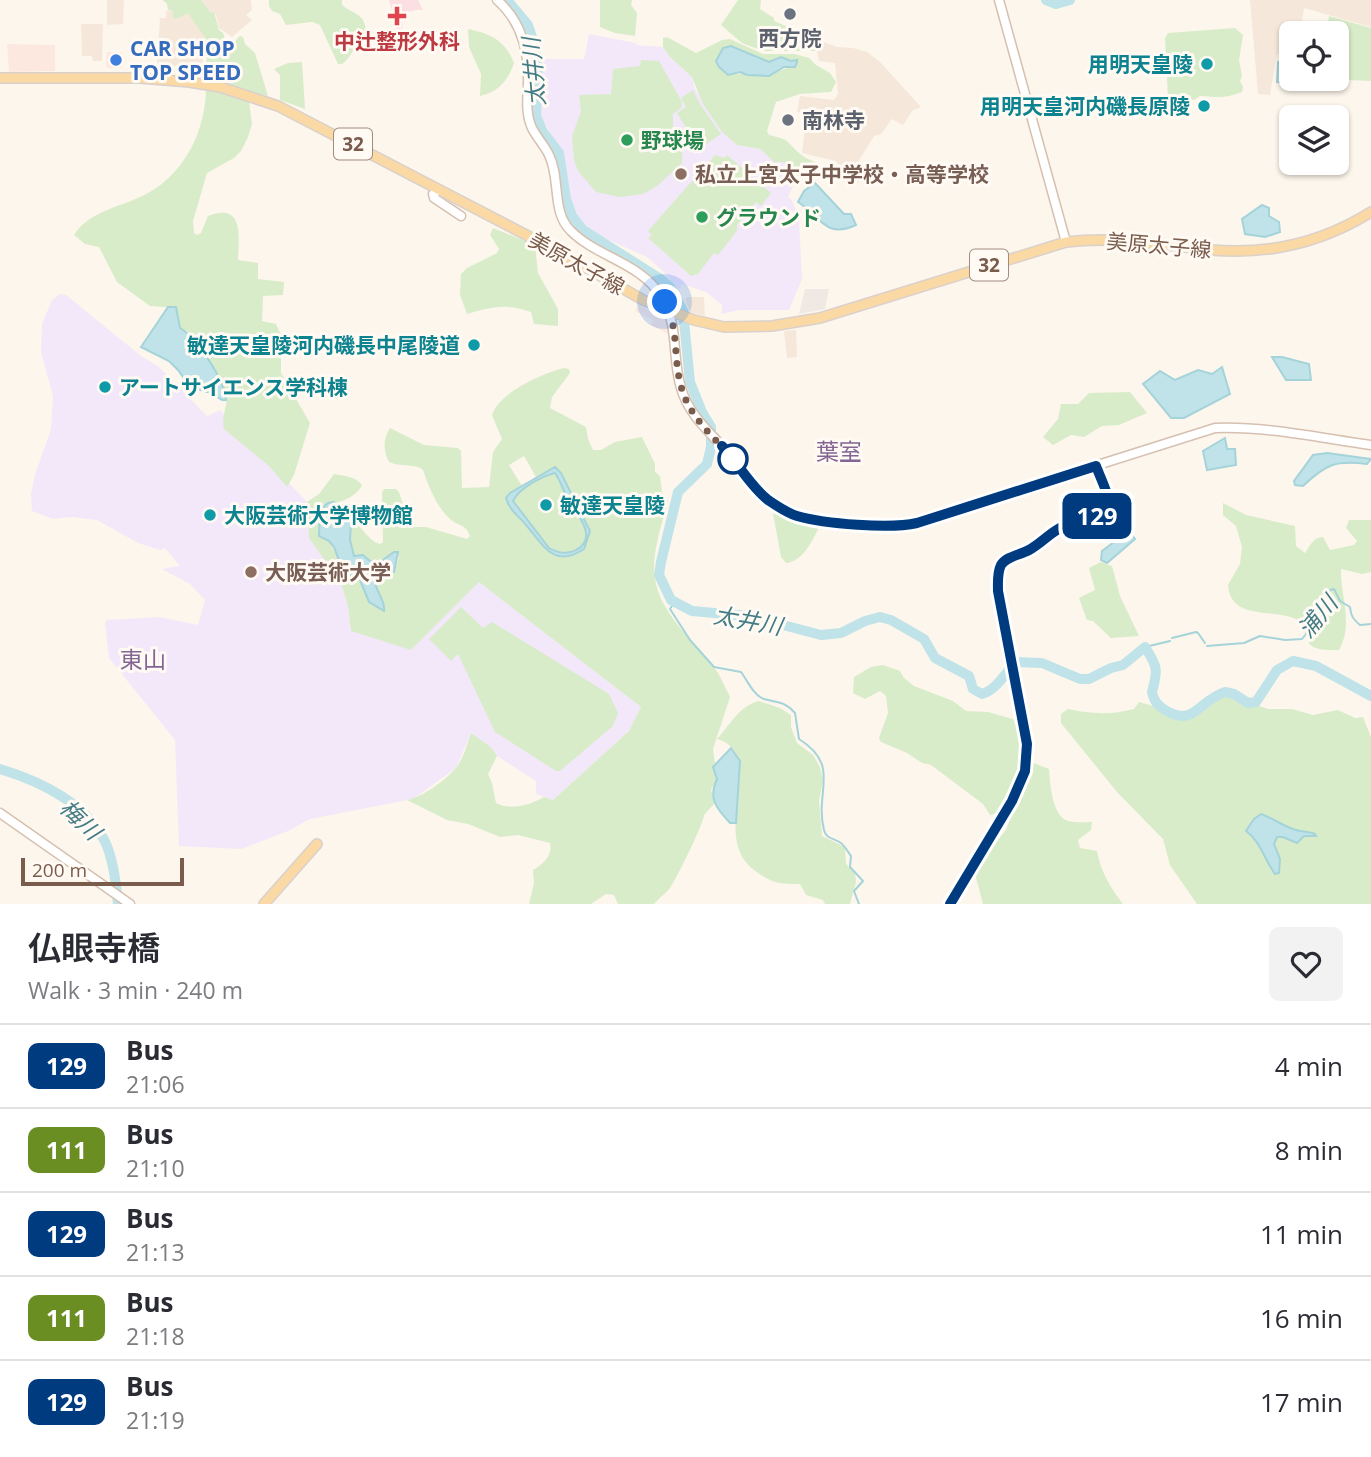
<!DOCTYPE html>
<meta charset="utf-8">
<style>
:root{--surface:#fff;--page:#f2f2f3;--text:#2b2b33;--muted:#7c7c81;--line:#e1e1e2}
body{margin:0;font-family:"Open Sans","Noto Sans JP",sans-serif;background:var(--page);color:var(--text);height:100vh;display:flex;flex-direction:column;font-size:26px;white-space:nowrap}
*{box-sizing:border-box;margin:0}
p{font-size:23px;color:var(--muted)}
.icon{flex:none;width:38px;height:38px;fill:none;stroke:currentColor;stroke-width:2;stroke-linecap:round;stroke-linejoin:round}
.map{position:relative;height:904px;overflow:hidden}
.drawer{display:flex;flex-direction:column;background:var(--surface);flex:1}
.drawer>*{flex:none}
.badge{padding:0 14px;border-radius:10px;font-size:24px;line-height:46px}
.tools{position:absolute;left:1279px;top:21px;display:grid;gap:14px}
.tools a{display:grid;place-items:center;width:70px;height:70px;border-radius:10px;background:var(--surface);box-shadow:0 2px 5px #0004;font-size:35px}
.scale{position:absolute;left:21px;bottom:18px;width:163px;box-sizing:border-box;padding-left:7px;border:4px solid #7a5c4d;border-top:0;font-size:19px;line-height:24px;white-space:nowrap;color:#7a5c4d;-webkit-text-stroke:5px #fffaf3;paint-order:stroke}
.you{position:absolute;width:35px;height:35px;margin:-18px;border:5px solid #fff;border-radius:50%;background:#1a73e8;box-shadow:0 0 0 10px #1a73e833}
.map>.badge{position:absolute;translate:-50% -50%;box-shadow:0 0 0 4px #fff}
.round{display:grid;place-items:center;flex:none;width:74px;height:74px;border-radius:10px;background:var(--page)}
.headline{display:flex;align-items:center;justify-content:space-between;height:119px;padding:0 28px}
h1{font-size:33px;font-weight:600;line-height:52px}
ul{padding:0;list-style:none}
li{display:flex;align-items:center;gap:21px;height:84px;padding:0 28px;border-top:2px solid var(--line)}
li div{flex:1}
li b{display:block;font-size:26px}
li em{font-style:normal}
li .badge{min-width:77px;font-weight:700;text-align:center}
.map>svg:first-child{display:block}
.residential{fill:#f5e8da}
.commercial{fill:#fde8e0}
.industrial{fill:#efe9e4}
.education{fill:#f3e8fa}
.medical{fill:#fbdfe3}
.green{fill:#d8ecc9;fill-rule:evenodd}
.water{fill:#bfe3e8;stroke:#a5d3da;stroke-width:2;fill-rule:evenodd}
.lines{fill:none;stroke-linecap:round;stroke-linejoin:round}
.stream{stroke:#a5d3da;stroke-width:2}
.river{stroke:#bfe3e8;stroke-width:10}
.secondary-casing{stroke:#d6c0b0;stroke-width:11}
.primary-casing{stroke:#dad1cd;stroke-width:12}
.secondary{stroke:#fff;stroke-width:8}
.primary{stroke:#fbd9a5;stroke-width:9}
.line-casing{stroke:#fff;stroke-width:16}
.line{stroke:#003b80;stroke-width:10}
.walk{stroke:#7a5c4d;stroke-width:7;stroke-dasharray:0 12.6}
.worship-dot{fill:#6b7280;stroke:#fffaf3;stroke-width:2.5}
.health-dot{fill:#e0444e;stroke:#fffaf3;stroke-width:2.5}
.shop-dot{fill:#3f7fe0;stroke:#fffaf3;stroke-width:2.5}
.culture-dot{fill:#0f9aa8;stroke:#fffaf3;stroke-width:2.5}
.leisure-dot{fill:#2e9e5b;stroke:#fffaf3;stroke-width:2.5}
.education-dot{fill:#8d6e63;stroke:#fffaf3;stroke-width:2.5}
.stop-dot{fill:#fff;stroke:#003b80;stroke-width:3.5}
.labels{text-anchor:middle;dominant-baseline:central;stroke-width:6;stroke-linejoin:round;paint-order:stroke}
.shield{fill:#fffaf3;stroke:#a28b7f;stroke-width:2}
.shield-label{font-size:19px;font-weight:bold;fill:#7a5c4d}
.worship-label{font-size:21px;font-weight:bold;fill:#5b616d;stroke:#fffaf3}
.health-label{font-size:21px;font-weight:bold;fill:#be3a42;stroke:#fffaf3}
.shop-label{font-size:21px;font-weight:bold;fill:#366cbe;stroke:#fffaf3;text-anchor:start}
.culture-label{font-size:21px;font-weight:bold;fill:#0d838f;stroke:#fffaf3;text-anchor:end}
.leisure-label{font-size:21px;font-weight:bold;fill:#27864d;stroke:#fffaf3;text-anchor:start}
.education-label{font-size:21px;font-weight:bold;fill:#785e54;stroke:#fffaf3;text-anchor:start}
.street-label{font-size:21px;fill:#7a5c4d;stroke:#fffaf3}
.water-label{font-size:23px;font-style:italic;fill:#437c86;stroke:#fffaf3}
.neighbourhood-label{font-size:23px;fill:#846695;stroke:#fffaf3}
</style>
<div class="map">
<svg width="1371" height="904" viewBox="0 0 1371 904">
<rect width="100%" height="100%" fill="#fdf6ec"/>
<g class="residential">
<polygon points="107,0 124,0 123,24 107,25"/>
<polygon points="201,0 251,0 252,10 246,15 252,20 232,37 219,28 216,15 211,13"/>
<polygon points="1250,0 1371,0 1371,27 1304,8 1300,33 1292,33 1291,56 1277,54 1270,95 1258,94"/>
<polygon points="166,11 173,11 173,18 179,18 188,12 202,31 206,42 202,67 157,65 160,18 166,18"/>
<polygon points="81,24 103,24 102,61 93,61 92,56 82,56"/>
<polygon points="821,41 837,47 853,48 867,52 880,62 921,107 912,111 903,125 892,119 881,134 874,136 855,167 863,173 859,183 855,181 852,186 839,180 842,171 838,168 839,165 836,161 802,153 807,113 797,112 800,96 834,100 838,94 835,63 819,61 817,51"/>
<polygon points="688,297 704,297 705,316 690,312 685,299"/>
<polygon points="796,330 797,357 787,358 784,331"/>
</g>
<g class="commercial">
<polygon points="7,44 55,45 55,71 9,72"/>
<polygon points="107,52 122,52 121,68 109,68 106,66"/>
<polygon points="638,305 669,319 672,336 651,325 653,320 635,311"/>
</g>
<polygon class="industrial" points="805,289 829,289 825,309 799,314"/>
<g class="education">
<polygon points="589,34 636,43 636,45 663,47 670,57 692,77 695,89 737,145 760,149 774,162 781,162 793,168 796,179 788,197 792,200 799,220 802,279 789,310 739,310 722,314 722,305 706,292 682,284 679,290 664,272 647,257 593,233 576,216 570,197 564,158 541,116 540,93 543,59 584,59"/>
<polygon points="60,294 66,295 141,356 158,366 207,416 220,410 307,502 309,538 341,583 348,606 351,631 474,578 641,707 629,731 553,800 536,794 536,781 497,756 491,747 471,733 456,768 413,799 310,819 288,831 241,849 179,846 175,740 109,658 105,623 107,620 159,617 198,625 205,600 190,584 162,569 180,566 165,548 160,550 138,543 97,520 71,517 53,519 32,511 31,494 35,475 51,429 53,396 41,352 42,324 52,300"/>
</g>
<polygon class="medical" points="389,0 418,0 423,10 416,10 401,14 403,27 398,32"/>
<g class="green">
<polygon points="163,0 201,0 211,13 214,12 219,30 223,33 227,45 233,43 240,36 243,37 245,44 255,53 268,96 202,79 210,45 188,13 179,18 173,18 173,11 168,10 167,4"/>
<path d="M269,0H342V5C352,14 363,12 366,29C358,40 352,57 342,64H338L320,25L312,22L286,25L280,14L272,11L269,6Z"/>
<polygon points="600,0 632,0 631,5 637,13 635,36 615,33 600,27"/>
<polygon points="738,0 761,0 760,9 774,18 774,21 821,41 817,51 763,51 742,43 721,25"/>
<polygon points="1329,16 1371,28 1371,81 1326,79 1337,79 1337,33 1303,33 1303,27 1327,29"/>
<path d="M1235,28L1243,35L1239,60L1242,76L1240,81L1243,87L1242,92C1223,99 1219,97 1200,96L1194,100L1168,98L1165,38L1168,33Z"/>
<path d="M468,29C491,34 505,40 514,63C508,81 498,92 480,96L481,74L469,47Z"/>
<path d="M667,37L696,53L722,40L730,39L763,54H795L809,58L816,65L830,73L836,82L831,92L800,94L776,102L767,131L769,135C790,140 784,139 799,153C804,158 814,161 820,165L803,178L796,179L793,168L782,162H774L760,149L737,145L722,132L703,104L692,77L670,57L663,47V38ZM734,46L769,62L779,57L791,61L797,60V62L795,67C786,67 781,71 773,73C758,77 743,72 728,75Z"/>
<polygon points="641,60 659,61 682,102 681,108 673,114 673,129 679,132 682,143 682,163 657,186 643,194 619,197 596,192 578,171 574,160 572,136 581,112 579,95 611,94 613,69 640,66"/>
<polygon points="302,62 305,109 280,100 280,75 274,69 288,63"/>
<path d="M206,87L234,94L249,101L252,124L248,137L241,151L234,158L207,173L193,221L194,233L197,235L201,233L208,216C244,202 239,236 238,260L258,263V279L284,282L283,295L263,296L262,321L276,324L285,344L281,356V373L310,423L294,475L287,487L269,466L224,429C221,418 227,407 227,396L188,332L180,328L176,308L150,306L117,282L99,247L85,244L74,235C90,210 123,207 148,193C186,172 206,129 206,87Z"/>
<polygon points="693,90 700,104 721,134 699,149 677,113 686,107 681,98"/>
<polygon points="715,155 724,158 727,155 771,193 761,206 756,202 737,225 737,231 718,255 714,253 698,274 691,276 648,238 652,235 648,231"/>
<path d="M493,228L535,245L538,273L558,309V326L534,324L531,312C506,303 492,307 467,314L460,295L461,274L467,268L497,253L499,249L490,235Z"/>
<path d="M564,368L569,369L570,373L552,397L550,408L586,427L588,439L593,450H601L615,442L642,437L655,464V472L660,476L662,493L668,501C662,523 654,546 654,569C655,613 696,640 718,673C722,680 726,689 730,697L713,749L715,763L713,767L717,779L711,790L715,803L704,815C704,823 676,880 670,888C665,894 659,898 654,904H618L614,895L606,894L591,904H529L534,883L533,870C543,864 553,856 550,843L518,835L500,837L468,824L447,820L407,800C423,797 444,781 455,769C463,760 467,745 471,733L491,747L497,756L488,774L492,783L496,803C511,811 530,805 544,797L553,800L629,731L641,707L479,582L411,650L351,631L348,606L341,583L309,538L307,502L319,494L334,474C344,476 355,476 362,485C353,502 335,501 320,510C319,533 336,548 343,569L360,580L369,602L379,606L383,600L376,589L374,577L381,571L394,572L399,557L394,552L380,562L354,556L350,540L351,522L353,521C364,528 367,540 380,544L383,542L382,493L384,489H396L399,492L408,520L413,527H426L467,539L470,536C466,524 458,526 450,519C436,506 429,487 423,470C414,463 400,467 389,462C383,451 383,438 390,428L424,445L458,448L461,451L462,488L489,487L493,452L502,439L492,415C500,392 541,374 564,368ZM524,456L536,477L522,486L509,465Z"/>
<polygon points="1130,392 1147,413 1119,425 1102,426 1084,437 1071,435 1053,445 1043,437 1058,419 1061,404 1078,404 1089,393"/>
<path d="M1223,503L1246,515L1295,526L1296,546L1305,553C1310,546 1313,537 1323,537L1330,550L1354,545L1357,541L1346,528L1349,520H1371V572L1362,574L1341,569C1340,595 1354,624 1339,650C1332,650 1313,651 1309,643C1307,639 1309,634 1309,630C1291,601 1231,628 1228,585L1240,564L1242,547L1236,526L1223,515Z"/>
<path d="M773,513L822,522C813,538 805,561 786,563L781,557Z"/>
<polygon points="1101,562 1112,566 1120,596 1139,636 1111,638 1093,621 1087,620 1079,598 1095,590 1089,568"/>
<polygon points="461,607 483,628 492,622 609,694 618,713 613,726 560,771 556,771 495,732 458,654 451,661 429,639"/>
<path d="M883,665L900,671L904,678L914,686L953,701L966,711L988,712L1013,719C1020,730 1022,742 1021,756C1020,770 1006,815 990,815L983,804L931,765L922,763L907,753L881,742L879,738L888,713L886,696L880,691L865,699L853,693L854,677L871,667Z"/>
<path d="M1220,693L1268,709H1292L1313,715L1338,710L1355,718L1363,717L1371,737V904H1197L1170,865L1163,839L1117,792L1061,723V714L1068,709C1090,714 1112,715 1134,709L1139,702L1170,711H1195L1205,701Z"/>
<path d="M759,701L780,708L791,715V727L797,743L813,755L820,767L823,780L819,801L822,836L845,847L846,864L855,873L856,882L850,904H825L823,900L806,895L800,884C778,884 772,883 754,870C708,836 769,753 717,739C730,725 739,706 759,701Z"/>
<path d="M1031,762L1049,769C1050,783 1052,816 1068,821C1075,823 1085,822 1092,822L1091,830L1078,840L1080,848L1097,851C1101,872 1110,887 1123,904H983L974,870L1006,830Z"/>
</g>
<g class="water">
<polygon points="731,46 769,62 781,57 791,61 797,60 797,62 795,67 784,67 769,76 747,75 740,72 728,75 719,67 716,61 723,48"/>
<polygon points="1278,62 1291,63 1293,83 1277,82"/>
<path d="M815,183L844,214H851L856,225C825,239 821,217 798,202L804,191Z"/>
<polygon points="1262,205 1269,208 1269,216 1279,222 1280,232 1265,237 1245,234 1242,219"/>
<path d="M168,307H176L180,328C196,337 225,380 226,400H222L211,393L190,387L178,370L169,361L141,347Z"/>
<polygon points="1272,357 1282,357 1309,364 1311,380 1286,380"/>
<polygon points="1222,367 1230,394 1184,418 1171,418 1143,384 1160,371 1175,380 1198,370 1212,374"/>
<polygon points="1225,438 1227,449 1235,449 1236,465 1207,470 1203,451"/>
<path d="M1327,453L1371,459L1367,464C1336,460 1326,464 1303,486L1295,485L1294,481L1313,455Z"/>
<path d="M555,467L561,473L590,531L584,549C554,569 544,546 526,525C519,516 509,510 506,498L510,493ZM555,473C562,483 564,494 570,503C579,516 598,539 576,550C567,555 558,553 549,548L513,501C518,489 542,476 555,473Z"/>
<path d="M334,502L342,517L351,522L350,540L354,556L363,555L370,561L380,562L394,552H398L394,572L380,571L374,577C374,590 386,600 384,611L369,602L360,580L350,576L342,569L334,547L329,541L319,536L320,510L328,503Z"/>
<polygon points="1126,533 1131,533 1135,539 1107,563 1101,560 1102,551"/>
<path d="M731,748L740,761L736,823H730C716,808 708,798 717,779L713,767Z"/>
<path d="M1261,814C1273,818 1281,825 1293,829C1300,832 1308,831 1315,834L1316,836H1304L1297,843L1283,837H1277L1274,844L1280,859L1279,873L1275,874C1264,859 1261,842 1246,831L1254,819Z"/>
</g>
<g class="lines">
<g class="stream">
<path d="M674,603L670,609L690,640L714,667L741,672C747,680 754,696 764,699C777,703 785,701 795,713L799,739C842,766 814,791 824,830C826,839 834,838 841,843C845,846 848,852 851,856L850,867L863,881L854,891L859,904"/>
<polyline points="1172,638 1196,632 1198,633 1205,643"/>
<path d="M1207,646L1244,643L1260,636L1285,640L1302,639L1306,634L1311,621L1325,605L1330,590L1334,589L1340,601L1350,607C1351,616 1353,619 1360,625L1371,624"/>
<polyline points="1145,647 1170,641"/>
</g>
<g class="river">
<path d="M507,0L528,25L535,46L538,73L536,116L543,132L559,153L566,199L572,216L583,230L662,280L670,287L683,311L690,382L702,412L711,427V447L707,464L678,492L661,562L659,575L671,600L692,611L749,616L821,635L841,633L865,621L880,617L891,620L924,639L935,658L969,676L973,689L982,694C996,690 1006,673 1015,662L1042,663L1080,679H1089L1111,668L1123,665L1145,647C1158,667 1158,670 1152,692C1154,701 1157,705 1165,710C1194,728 1199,700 1225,692L1234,694L1248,703L1256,702L1277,670L1293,661L1316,666L1371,696"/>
<polyline points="1046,0 1056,4 1070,0"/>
<path d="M0,769C40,781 89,804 107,846C114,865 116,884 118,904"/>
</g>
<g class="secondary-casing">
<g id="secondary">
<path d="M497,0C523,23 529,53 528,86C527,101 526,115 532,128C537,138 545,146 549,155C561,179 551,212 571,231C597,257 641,263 661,296C680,327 671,355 681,388C688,413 707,430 724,448C739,464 752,481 765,497C774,504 783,510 794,514C816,523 887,528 911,524L1215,428C1266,426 1320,438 1371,445"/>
<polyline points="999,0 1066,242"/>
<polyline points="439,190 433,194 434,198 461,216"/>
<polyline points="0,813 130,904"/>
<path d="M950,904L1012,801L1025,770L1027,745L1022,715L998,591C998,582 997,573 1001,565C1007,556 1020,555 1029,550C1040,544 1049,534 1060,528C1073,521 1108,521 1109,501C1109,496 1099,474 1096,466"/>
</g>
</g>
<g class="primary-casing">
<g id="primary">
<path d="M0,78H140L189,82L220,87L278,106L559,252L643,300L694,320L724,327L772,326L820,318L1066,242C1117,236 1161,245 1211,250C1268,255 1323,242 1371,212"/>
<polyline points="264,904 317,844"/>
</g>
</g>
<use href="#secondary" class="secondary"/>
<use href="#primary" class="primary"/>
</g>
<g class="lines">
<g class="line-casing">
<path id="line" d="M722,446C738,463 750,486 768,500C777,506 787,513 797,516C825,524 890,529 917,523L1096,466C1099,474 1109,496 1109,501C1108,521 1073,521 1060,528C1049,534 1040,544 1029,550C1020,555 1007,556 1001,565C997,573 998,582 998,591L1027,744L1025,771L1012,801L950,904"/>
</g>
<use href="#line" class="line"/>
<path class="walk" d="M665,302C679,328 673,358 681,386C689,418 717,440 738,464L733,459"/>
</g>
<g class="worship-dot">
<circle cx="790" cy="14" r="7"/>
<circle cx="788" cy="120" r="7"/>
</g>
<path class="health-dot" d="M393.5 5.5h7v7h7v7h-7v7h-7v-7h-7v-7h7z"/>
<circle class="shop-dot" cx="116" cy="60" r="7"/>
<g class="culture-dot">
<circle cx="1207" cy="64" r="7"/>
<circle cx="1204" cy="106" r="7"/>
<circle cx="474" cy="345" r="7"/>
<circle cx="105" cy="387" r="7"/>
<circle cx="546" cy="505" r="7"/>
<circle cx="210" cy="515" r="7"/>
</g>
<g class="leisure-dot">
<circle cx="627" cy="140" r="7"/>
<circle cx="702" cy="217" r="7"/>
</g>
<g class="education-dot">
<circle cx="681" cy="174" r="7"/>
<circle cx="251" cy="572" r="7"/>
</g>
<circle class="stop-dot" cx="733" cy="459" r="14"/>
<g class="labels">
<g class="shield">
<rect x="334" y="128.5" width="38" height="31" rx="5"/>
<rect x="970" y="249.5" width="38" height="31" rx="5"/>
</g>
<g class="shield-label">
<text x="353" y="144">32</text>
<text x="989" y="265">32</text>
</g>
<g class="worship-label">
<text x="790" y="38">西方院</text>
<text x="802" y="120" text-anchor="start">南林寺</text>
</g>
<g class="health-label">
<text x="397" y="41">中辻整形外科</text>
</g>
<g class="shop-label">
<text x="130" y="48">CAR SHOP<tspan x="130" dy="24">TOP SPEED</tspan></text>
</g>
<g class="culture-label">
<text x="1193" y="64">用明天皇陵</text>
<text x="1190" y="106">用明天皇河内磯長原陵</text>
<text x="460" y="345">敏達天皇陵河内磯長中尾陵道</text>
<text x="119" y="387" text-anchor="start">アートサイエンス学科棟</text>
<text x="560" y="505" text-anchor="start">敏達天皇陵</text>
<text x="224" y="515" text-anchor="start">大阪芸術大学博物館</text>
</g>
<g class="leisure-label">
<text x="641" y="140">野球場</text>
<text x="716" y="217">グラウンド</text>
</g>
<g class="education-label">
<text x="695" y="174">私立上宮太子中学校・高等学校</text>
<text x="265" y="572">大阪芸術大学</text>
</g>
<g class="street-label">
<text transform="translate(1159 245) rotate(5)">美原太子線</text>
<text transform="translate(577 263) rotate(29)">美原太子線</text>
</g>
<g class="water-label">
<text transform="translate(533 72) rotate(-95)">太井川</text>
<text transform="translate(1317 616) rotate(-50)">浦川</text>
<text transform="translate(748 620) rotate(10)">太井川</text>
<text transform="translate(81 819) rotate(44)">梅川</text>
</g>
<g class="neighbourhood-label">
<text x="839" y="451">葉室</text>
<text x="143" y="659">東山</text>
</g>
</g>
</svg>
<div class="tools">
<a><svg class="icon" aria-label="locate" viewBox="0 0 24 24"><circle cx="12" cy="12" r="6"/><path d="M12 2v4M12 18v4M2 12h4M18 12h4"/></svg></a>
<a><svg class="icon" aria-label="layers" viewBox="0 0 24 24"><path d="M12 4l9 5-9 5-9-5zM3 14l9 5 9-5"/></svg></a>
</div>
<div class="scale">200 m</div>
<div class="you" style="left:665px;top:302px"></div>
<b class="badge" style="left:1097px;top:516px;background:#003b80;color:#fff">129</b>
</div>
<section class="drawer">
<div class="headline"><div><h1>仏眼寺橋</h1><p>Walk · 3 min · 240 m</p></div><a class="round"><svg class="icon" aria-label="heart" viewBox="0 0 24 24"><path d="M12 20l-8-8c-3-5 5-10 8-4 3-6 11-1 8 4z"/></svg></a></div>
<ul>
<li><span class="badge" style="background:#003b80;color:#fff">129</span><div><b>Bus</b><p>21:06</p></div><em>4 min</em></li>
<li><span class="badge" style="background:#6b8e23;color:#fff">111</span><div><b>Bus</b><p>21:10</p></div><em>8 min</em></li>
<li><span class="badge" style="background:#003b80;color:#fff">129</span><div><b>Bus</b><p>21:13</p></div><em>11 min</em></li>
<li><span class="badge" style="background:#6b8e23;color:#fff">111</span><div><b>Bus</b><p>21:18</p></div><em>16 min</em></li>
<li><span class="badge" style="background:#003b80;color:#fff">129</span><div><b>Bus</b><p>21:19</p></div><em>17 min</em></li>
</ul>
</section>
